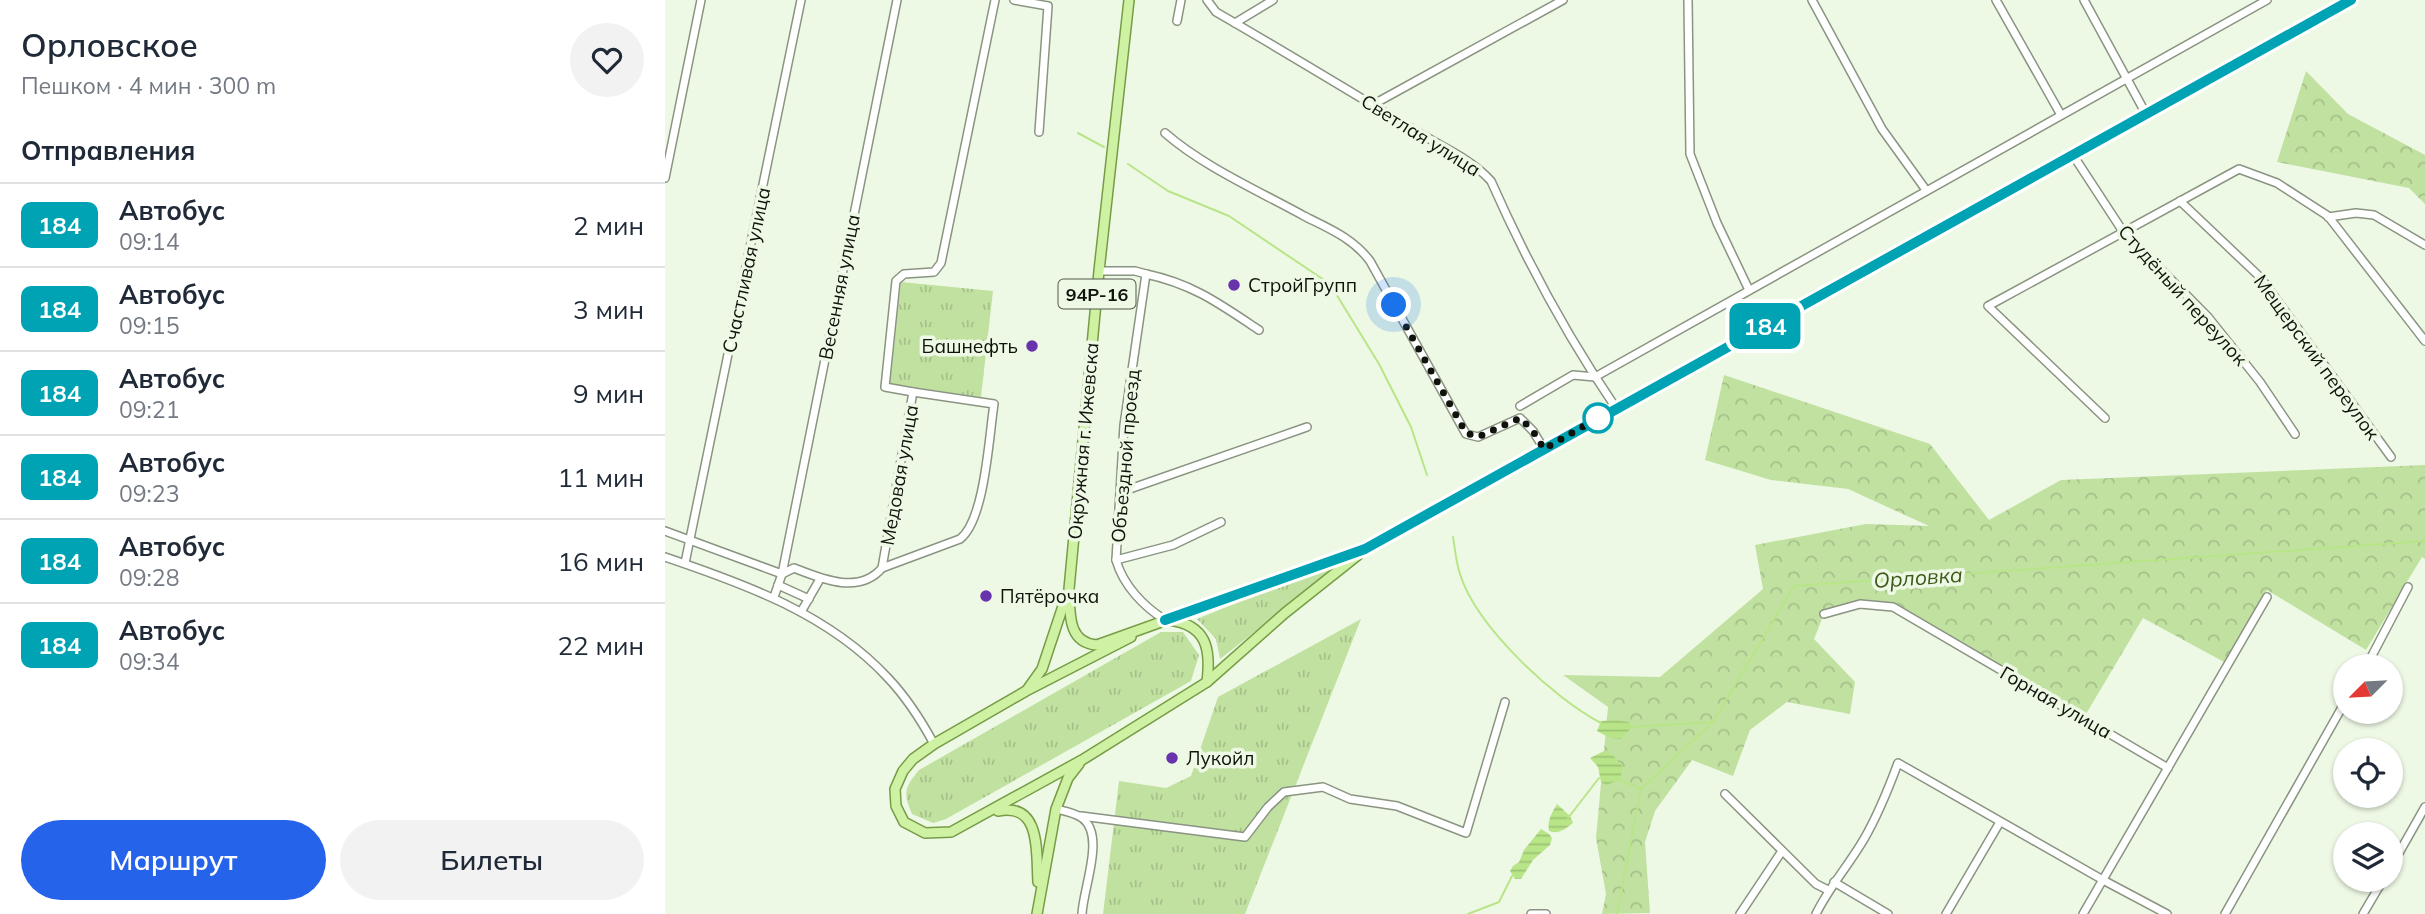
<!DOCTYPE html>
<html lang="ru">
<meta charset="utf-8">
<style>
:root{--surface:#fff;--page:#f2f2f3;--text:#1f2937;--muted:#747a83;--line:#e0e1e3;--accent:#2563eb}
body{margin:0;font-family:Mulish,sans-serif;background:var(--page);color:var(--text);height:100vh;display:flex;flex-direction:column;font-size:26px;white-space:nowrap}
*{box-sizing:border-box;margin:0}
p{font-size:23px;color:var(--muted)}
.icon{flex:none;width:38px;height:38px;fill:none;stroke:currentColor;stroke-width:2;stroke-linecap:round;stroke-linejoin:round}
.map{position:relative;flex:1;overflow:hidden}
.drawer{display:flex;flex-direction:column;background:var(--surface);width:665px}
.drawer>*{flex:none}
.badge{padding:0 14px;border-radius:10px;font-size:24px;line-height:46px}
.needle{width:46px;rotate:246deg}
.fabs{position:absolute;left:1668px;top:654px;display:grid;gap:14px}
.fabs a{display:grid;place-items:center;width:70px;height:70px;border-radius:50%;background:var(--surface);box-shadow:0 2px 5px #0004;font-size:35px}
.you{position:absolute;width:35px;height:35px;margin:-18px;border:5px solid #fff;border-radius:50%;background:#1a73e8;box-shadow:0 0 0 10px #1a73e833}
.map>.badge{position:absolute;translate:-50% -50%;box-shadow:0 0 0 4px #fff}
h2{padding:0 21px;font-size:26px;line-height:63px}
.round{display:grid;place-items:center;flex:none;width:74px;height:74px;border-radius:37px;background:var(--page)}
.head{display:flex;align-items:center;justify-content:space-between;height:119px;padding:0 21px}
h1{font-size:33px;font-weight:600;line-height:52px}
.button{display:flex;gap:14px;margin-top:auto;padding:14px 21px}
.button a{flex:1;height:80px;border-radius:42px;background:var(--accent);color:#fff;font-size:28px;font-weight:600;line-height:80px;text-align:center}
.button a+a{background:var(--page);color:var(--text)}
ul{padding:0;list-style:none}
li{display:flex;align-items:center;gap:21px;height:84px;padding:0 21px;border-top:2px solid var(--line)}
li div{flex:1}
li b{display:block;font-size:26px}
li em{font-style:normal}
li .badge{min-width:77px;font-weight:700;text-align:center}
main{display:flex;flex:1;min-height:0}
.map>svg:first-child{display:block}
.grass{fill:url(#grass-tufts)}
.forest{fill:url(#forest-crowns)}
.water{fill:url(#water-rules)}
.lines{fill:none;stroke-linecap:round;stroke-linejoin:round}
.stream{stroke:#b8e588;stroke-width:2}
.minor-casing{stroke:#8a9482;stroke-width:10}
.major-casing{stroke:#769d46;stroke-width:12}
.minor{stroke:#fff;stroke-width:7}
.major{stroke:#cef1a3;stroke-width:9}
.line-casing{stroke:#fff;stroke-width:16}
.line{stroke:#00a3b4;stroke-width:10}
.walk{stroke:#10130c;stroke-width:7;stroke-dasharray:0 12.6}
.poi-dot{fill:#6734ac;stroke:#eef9e5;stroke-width:2.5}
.stop-dot{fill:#fff;stroke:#00a3b4;stroke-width:3.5}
.labels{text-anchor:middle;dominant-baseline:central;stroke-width:7;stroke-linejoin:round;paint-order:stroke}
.shield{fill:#eef9e5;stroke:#53584d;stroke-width:2}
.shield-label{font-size:18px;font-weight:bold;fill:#10130c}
.street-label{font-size:19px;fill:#10130c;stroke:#eef9e5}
.poi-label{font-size:19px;fill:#10130c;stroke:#eef9e5;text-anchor:start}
.water-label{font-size:21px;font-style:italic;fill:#3d5819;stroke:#eef9e5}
</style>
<main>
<section class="drawer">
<div class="head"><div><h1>Орловское</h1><p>Пешком · 4 мин · 300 m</p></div><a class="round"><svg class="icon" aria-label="heart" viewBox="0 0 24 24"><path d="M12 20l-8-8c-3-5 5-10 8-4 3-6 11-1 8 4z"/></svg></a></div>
<h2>Отправления</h2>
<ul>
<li><span class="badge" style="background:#00a3b4;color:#fff">184</span><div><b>Автобус</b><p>09:14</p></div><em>2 мин</em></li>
<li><span class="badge" style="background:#00a3b4;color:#fff">184</span><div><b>Автобус</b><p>09:15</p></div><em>3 мин</em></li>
<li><span class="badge" style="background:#00a3b4;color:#fff">184</span><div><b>Автобус</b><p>09:21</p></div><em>9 мин</em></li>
<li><span class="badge" style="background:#00a3b4;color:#fff">184</span><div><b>Автобус</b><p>09:23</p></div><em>11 мин</em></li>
<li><span class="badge" style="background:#00a3b4;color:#fff">184</span><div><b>Автобус</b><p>09:28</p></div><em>16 мин</em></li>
<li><span class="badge" style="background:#00a3b4;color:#fff">184</span><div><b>Автобус</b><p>09:34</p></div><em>22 мин</em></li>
</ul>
<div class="button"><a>Маршрут</a><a>Билеты</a></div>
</section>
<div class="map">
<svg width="1760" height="914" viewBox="0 0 1760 914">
<defs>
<pattern id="grass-tufts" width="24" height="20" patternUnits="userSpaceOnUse" patternTransform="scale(1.75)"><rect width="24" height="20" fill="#c1e1a1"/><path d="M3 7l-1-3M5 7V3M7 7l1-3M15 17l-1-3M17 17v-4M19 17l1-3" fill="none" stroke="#a5c089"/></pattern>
<pattern id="forest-crowns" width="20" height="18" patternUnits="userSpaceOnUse" patternTransform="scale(1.75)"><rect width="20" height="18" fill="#c1e1a1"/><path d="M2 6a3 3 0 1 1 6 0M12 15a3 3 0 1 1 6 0" fill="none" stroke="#a5c089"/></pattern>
<pattern id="water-rules" width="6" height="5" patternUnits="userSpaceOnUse" patternTransform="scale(1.75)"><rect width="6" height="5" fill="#b8e588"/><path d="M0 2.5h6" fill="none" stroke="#9dc474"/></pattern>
</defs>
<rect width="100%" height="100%" fill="#eef9e5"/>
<g class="grass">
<polygon points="236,282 328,291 316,397 225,384"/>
<polygon points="685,557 555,659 551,639 532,619"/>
<polygon points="696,619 580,914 438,914 454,781 501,788 526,776 553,697"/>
<path d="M496,632H518L534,655L526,681L281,819L268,823L247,814C238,793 239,788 254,770Z"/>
</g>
<g class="forest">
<polygon points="1641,71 1683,114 1760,155 1760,204 1744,188 1612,162"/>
<polygon points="1059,375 1265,444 1324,520 1396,480 1760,465 1760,559 1757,557 1701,650 1602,590 1559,662 1478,618 1421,714 1228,603 1195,600 1159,614 1149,639 1190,682 1185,714 1122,702 1085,730 1068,776 1027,760 990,811 980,842 985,913 937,914 941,894 931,838 943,707 898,675 995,677 1098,589 1090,545 1201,524 1264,526 1183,489 1106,480 1040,460"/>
</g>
<g class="water">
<polygon points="950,720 964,722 967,727 956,739 945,738 932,731 936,721"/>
<polygon points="939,751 948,755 958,767 955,780 941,785 936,782 933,767 925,758"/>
<path d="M892,804L905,816L908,823C900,829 893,835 884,831C882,820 887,813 892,804Z"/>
<polygon points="876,829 884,834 887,838 885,845 868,860 856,879 850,879 845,871 848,866 854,862 859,850"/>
</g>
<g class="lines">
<g class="stream">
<polyline points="413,133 439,147"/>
<polyline points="463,164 503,191 564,216 665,284 714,364 746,427 762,475"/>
<path d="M788,537C790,549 791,562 795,574C811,626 888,698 936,723"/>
<polyline points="966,727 1048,722"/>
<polyline points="953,779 976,789"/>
<polyline points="903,818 934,778"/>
<polyline points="803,914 834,902 847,876"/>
<polyline points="952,914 976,789 1048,722 1129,586 1760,541"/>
</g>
<g class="minor-casing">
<g id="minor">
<polyline points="349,0 383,6 374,132"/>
<path d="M542,0L551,12C617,50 681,89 746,128C774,146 804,157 826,181C861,260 903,338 951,408"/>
<polyline points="1023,0 1025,154 1052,223 1084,290"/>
<polyline points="1147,0 1217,129 1261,190"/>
<polyline points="1331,0 1396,115"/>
<polyline points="1419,0 1481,114"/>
<polyline points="512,21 516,0"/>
<polyline points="570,23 608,0"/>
<polyline points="709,104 898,0"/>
<path d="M500,133C539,167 594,191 639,216C663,228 688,238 705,261L801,434L813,437L855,418L868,431L879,449"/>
<polyline points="1408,155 1457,230 1543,317 1595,382 1630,434"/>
<polyline points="0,178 36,0"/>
<polyline points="1515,201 1596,278 1726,457"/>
<polyline points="1663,217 1691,213 1709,215 1760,245"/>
<polyline points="434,271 470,271 481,274"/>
<polyline points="855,406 908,375 930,377 1602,0"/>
<polyline points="1440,418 1323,306 1574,169 1612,183 1663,216 1760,341"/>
<polyline points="456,492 642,427"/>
<polyline points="0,531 117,574"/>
<path d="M0,557C80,584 164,614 223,678C242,698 256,720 269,744"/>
<polyline points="451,560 508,545 556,522"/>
<polyline points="20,563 136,0"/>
<path d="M217,568L295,539C320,520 324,436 329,404L248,392"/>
<path d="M117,574L129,568C157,579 194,595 217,568L248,392L220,387L231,281L239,274L269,272L276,263L330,0"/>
<polyline points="113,585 144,599"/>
<polyline points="109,597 117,574 232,0"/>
<polyline points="136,612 155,579"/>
<polyline points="1159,614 1195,604 1228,607 1503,768"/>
<path d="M500,620C478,606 458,585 451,560L459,425L481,274C528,284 555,304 594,330"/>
<polyline points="1701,667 1743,587"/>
<polyline points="1060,794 1151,884 1163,890"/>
<path d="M391,809C399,811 410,813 417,818C441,835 418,888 417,914"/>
<polyline points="416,816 580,837 603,807 619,792 658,787 685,799 732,806 801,833 840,702"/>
<polyline points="1726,867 1760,807"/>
<polyline points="1169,882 1223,914"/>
<polyline points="866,914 881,914"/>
<polyline points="1075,914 1117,851"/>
<path d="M1151,914C1164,887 1184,865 1199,839C1213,815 1223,790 1233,763L1438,880L1502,914"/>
<polyline points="1281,914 1335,822"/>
<polyline points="1418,914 1602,597"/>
<polyline points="1560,914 1680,702"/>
<polyline points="1698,914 1718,880"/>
</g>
</g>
<g class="major-casing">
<g id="major">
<path d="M464,0L434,271L404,589C405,612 402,643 432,645L700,549L1686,0"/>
<path d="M504,620C542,625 546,649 542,682"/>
<polyline points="466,637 361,691 269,744 248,759 238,771 230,789 231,806 239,822 260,833 286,832 417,760 542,682 620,613 693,555"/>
<polyline points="362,690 377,669 401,597"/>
<path d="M333,811C377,802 371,854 373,882"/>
<polyline points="372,914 391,809 403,778 414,764"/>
</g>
</g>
<use href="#minor" class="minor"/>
<use href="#major" class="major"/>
</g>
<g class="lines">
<g class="line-casing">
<polyline id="line" points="500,620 700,549 1686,0"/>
</g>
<use href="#line" class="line"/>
<polyline class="walk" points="729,305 801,433 813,437 855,418 868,431 879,449 933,418"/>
</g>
<g class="poi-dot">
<circle cx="569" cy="285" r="7"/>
<circle cx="367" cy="346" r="7"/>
<circle cx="321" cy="596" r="7"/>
<circle cx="507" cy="758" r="7"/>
</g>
<circle class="stop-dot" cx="933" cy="418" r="14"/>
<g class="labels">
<rect class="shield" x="393.5" y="279.5" width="77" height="29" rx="5"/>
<g class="shield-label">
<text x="432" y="294">94Р-16</text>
</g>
<g class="street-label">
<text transform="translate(756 135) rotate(32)">Светлая улица</text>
<text transform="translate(81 270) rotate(-78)">Счастливая улица</text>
<text transform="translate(174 287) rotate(-79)">Весенняя улица</text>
<text transform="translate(1518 295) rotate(48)">Студёный переулок</text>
<text transform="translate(1652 357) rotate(54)">Мещерский переулок</text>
<text transform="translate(418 441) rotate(-85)">Окружная г. Ижевска</text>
<text transform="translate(460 456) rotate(-85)">Объездной проезд</text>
<text transform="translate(234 475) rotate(-80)">Медовая улица</text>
<text transform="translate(1391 702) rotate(30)">Горная улица</text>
</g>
<g class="poi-label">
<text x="583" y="285">СтройГрупп</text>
<text x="353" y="346" text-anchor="end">Башнефть</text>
<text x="335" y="596">Пятёрочка</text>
<text x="521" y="758">Лукойл</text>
</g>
<g class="water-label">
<text transform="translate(1253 577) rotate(-4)">Орловка</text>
</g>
</g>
</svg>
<div class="fabs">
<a><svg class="needle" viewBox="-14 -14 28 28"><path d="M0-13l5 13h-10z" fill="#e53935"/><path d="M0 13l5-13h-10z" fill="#747a83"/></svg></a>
<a><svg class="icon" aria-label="locate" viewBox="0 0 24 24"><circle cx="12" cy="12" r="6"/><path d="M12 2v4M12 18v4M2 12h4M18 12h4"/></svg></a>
<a><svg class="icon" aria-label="layers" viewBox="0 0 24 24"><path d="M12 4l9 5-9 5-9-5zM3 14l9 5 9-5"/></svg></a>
</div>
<div class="you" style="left:729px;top:305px"></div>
<b class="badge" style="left:1100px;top:326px;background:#00a3b4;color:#fff">184</b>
</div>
</main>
